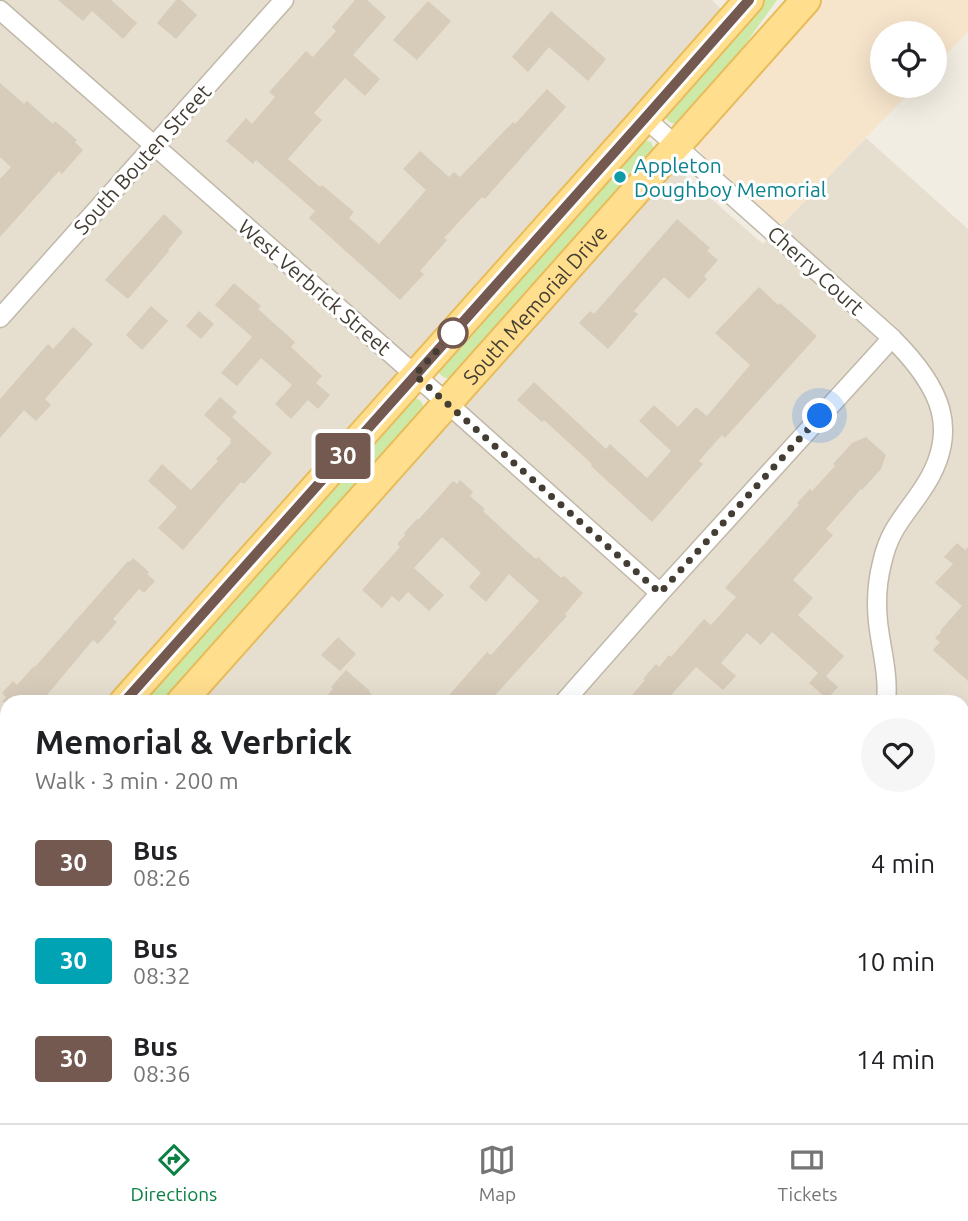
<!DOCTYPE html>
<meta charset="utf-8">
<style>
:root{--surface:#fff;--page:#f6f6f6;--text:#202124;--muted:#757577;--line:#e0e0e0;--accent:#0b8043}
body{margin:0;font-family:Ubuntu,sans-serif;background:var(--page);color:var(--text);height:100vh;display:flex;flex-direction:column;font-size:26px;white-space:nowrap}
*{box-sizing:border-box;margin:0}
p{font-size:23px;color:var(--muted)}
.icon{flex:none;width:38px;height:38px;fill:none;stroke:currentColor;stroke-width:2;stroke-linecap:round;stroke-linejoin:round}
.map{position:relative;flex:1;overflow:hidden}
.sheet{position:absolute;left:0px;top:695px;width:970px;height:429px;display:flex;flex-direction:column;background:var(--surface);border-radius:21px 21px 0 0;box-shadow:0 7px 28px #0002}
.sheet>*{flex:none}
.badge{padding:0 14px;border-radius:5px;font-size:24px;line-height:46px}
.buttons{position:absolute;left:870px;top:21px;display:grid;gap:14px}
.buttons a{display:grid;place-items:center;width:77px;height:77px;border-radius:50%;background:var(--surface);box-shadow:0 7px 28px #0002;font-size:35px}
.you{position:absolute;width:35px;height:35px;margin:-18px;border:5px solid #fff;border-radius:50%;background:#1a73e8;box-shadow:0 0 0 10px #1a73e833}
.map>.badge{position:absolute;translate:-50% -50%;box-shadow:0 0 0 4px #fff}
.round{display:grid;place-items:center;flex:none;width:74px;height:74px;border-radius:37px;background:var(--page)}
.head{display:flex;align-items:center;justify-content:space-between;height:119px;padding:0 35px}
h1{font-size:33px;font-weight:700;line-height:52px}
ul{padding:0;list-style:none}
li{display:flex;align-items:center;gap:21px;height:98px;padding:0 35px}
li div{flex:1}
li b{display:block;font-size:26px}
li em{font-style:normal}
li .badge{min-width:77px;font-weight:700;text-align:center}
.menu{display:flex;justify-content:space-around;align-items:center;height:98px;border-top:2px solid var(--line);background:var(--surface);font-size:19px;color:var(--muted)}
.menu a{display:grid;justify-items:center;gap:4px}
.menu .on{color:var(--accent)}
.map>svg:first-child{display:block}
.residential{fill:#e6dfd0}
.commercial{fill:#f6e4cb}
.green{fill:#cce9a8}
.building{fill:#d7cbba}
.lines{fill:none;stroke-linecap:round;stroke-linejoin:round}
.minor-casing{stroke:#c0b8a8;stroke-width:21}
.primary-casing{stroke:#e8bc5a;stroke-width:32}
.minor{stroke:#fff;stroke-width:18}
.primary{stroke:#ffde8e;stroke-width:28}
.line-casing{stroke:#fff;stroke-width:16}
.line{stroke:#735950;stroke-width:10}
.walk{stroke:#433d33;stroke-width:7;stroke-dasharray:0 12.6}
.culture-dot{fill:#0f9aa8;stroke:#fff;stroke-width:2.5}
.stop-dot{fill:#fff;stroke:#735950;stroke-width:3.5}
.labels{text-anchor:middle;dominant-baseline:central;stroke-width:6;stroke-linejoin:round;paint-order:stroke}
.street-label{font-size:21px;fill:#433d33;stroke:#fff}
.culture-label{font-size:21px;fill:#0d838f;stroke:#fff;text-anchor:start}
</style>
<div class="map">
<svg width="968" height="1123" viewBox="0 0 968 1123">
<rect width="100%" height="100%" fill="#f2ede2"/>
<g class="residential">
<polygon points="0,0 712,0 721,9 103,702 7,702 7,810 0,818"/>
<polygon points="866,138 968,229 968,1123 0,1123 0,919 7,911 7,1116 962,1116 962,702 194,702 668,172 676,171 685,176 763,244"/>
</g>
<polygon class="commercial" points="819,0 968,0 968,32 935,66 934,33 882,33 882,86 916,86 781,225 707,159 697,147 698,138"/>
<g class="green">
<path d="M764,0H777L721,78L681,123C672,125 669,123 664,115L666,111Z"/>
<path d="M643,140L651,142L654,149L652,156L453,378C444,379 442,377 437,370Z"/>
<path d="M412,398C421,398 424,403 423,411L165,702H139Z"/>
</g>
<g class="building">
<polygon points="58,0 111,0 137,23 123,39 92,11 83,21"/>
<polygon points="176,0 181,0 197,15 176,39 157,23"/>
<polygon points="355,0 367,0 386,17 353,55 380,79 365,96 345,78 314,113 322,120 288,159 320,187 322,185 354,212 349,218 379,244 426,190 403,169 420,151 449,177 454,172 460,177 513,122 515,124 547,89 566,107 485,199 482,197 444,238 447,240 420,271 424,274 400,300 309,218 315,211 256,160 253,164 226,141 246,118 252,124 275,97 269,92 306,51 313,57 336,31 332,27"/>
<polygon points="428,1 451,21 417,60 393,40"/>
<polygon points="551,11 606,59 588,81 549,47 528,72 512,57"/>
<polygon points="0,83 24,104 27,101 53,124 55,121 77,140 75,142 83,150 62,174 59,171 0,237 0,179 11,167 0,157"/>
<polygon points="164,214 183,232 168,250 169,251 128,299 105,280"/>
<polygon points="677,219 710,248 707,251 718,260 704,276 707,279 689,299 664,277 634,311 638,314 608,349 579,323 590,311 594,314"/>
<polygon points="234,283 261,306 258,309 295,342 291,347 322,376 316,383 330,395 318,409 308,400 291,419 275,404 292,385 261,358 237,386 221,373 252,337 215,305"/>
<polygon points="759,287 778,305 780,303 817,336 725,438 722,435 699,461 703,464 652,522 591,466 592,464 544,420 542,422 517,400 534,382 606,449 610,444 647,478 671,451 639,421 654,405 678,427 696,407 707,416 750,365 715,333"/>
<polygon points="151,306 168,321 142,350 126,335"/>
<polygon points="199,311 214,324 201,339 186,326"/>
<polygon points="73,327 93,344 45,399 51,405 36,421 24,410 0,438 0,399 48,344 53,349"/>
<polygon points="220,397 237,412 232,417 272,453 244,484 241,482 183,550 158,528 177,507 148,481 162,464 191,490 218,461 216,459 231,443 230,441 231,439 204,415"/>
<polygon points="866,437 886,455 881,469 862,490 861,489 826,529 833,535 793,580 813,598 798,615 844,656 826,676 838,687 827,699 809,683 818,673 772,632 761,645 747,633 721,663 736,676 723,690 696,667 665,702 626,702 645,680 643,679 656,664 659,667 669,655 671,657 704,619 711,625 736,597 725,588 799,505 797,503 810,489 812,491 835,466 833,464 852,443"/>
<polygon points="460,480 473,492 470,496 485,509 483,511 522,547 536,559 538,557 561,578 564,576 583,593 565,614 567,616 489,702 443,702 487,652 491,655 539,601 509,574 486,602 469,587 481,573 442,537 414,568 444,595 429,611 408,592 399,602 392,596 382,608 362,590 400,547 397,544 405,535 404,533 417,519 419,519 453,481 457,484"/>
<polygon points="957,543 965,550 968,547 968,681 933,650 940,642 935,638 941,632 940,631 962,606 935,583 953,564 944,557"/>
<polygon points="133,558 149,572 147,574 155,581 144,593 139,589 113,619 117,622 98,644 93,640 41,702 2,702 6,697 2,693 13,681 17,685 34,666 35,667 128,561 130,562"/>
<polygon points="338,637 356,654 340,671 321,655"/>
<polygon points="346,670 370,691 369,692 379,702 321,702 333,689 331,687"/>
</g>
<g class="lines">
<g class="minor-casing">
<g id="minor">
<polyline points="0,10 447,403 660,593"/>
<path d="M645,118L892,338C940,386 964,431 920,493C902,519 889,531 882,563C877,582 876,602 878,622C881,649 889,675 886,702"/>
<polyline points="0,318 284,0"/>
<polyline points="564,702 660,593 892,338"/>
<polyline points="0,1073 7,1079"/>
<polyline points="52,1116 62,1123"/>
<polyline points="157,1123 176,1116"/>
</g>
</g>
<g class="primary-casing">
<g id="primary">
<polyline points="124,702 645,118 749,0"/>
<path id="s1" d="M181,702L806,0"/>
<polyline points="0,842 7,834"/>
<polyline points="0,903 7,895"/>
</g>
</g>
<use href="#minor" class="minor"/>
<use href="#primary" class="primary"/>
</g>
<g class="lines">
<g class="line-casing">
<polyline id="line" points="124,702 645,118 749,0"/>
</g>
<use href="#line" class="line"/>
<polyline class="walk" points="453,333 415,375 660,593 820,416"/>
</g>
<circle class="culture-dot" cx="620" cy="177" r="7"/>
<circle class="stop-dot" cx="453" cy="333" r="14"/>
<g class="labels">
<g class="street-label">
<text transform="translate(142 159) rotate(-48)">South Bouten Street</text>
<text transform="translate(816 270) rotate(42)">Cherry Court</text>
<text transform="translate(315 287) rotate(41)">West Verbrick Street</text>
<text stroke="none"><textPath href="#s1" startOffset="532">South Memorial Drive</textPath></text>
</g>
<g class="culture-label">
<text x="634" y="165">Appleton<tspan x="634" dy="24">Doughboy Memorial</tspan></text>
</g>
</g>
</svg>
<div class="buttons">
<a><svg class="icon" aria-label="locate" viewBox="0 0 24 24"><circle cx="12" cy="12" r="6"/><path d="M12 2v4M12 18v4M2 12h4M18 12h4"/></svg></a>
</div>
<div class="you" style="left:820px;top:416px"></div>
<b class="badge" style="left:343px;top:456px;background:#735950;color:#fff">30</b>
<section class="sheet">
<div class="head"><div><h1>Memorial &amp; Verbrick</h1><p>Walk · 3 min · 200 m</p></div><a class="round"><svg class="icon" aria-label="heart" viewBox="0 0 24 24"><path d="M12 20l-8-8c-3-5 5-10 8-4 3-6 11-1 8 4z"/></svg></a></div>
<ul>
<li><span class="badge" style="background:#735950;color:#fff">30</span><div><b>Bus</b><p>08:26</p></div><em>4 min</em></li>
<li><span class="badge" style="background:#00a3b4;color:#fff">30</span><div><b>Bus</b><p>08:32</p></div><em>10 min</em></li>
<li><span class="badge" style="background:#735950;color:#fff">30</span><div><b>Bus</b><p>08:36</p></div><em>14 min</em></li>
</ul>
</section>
</div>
<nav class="menu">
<a class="on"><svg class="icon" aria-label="directions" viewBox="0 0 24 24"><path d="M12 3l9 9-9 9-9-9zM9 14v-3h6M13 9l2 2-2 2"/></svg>Directions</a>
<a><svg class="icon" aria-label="map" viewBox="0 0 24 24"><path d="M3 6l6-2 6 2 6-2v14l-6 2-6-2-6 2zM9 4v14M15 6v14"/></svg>Map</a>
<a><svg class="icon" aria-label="tickets" viewBox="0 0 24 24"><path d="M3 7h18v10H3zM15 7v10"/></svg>Tickets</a>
</nav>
